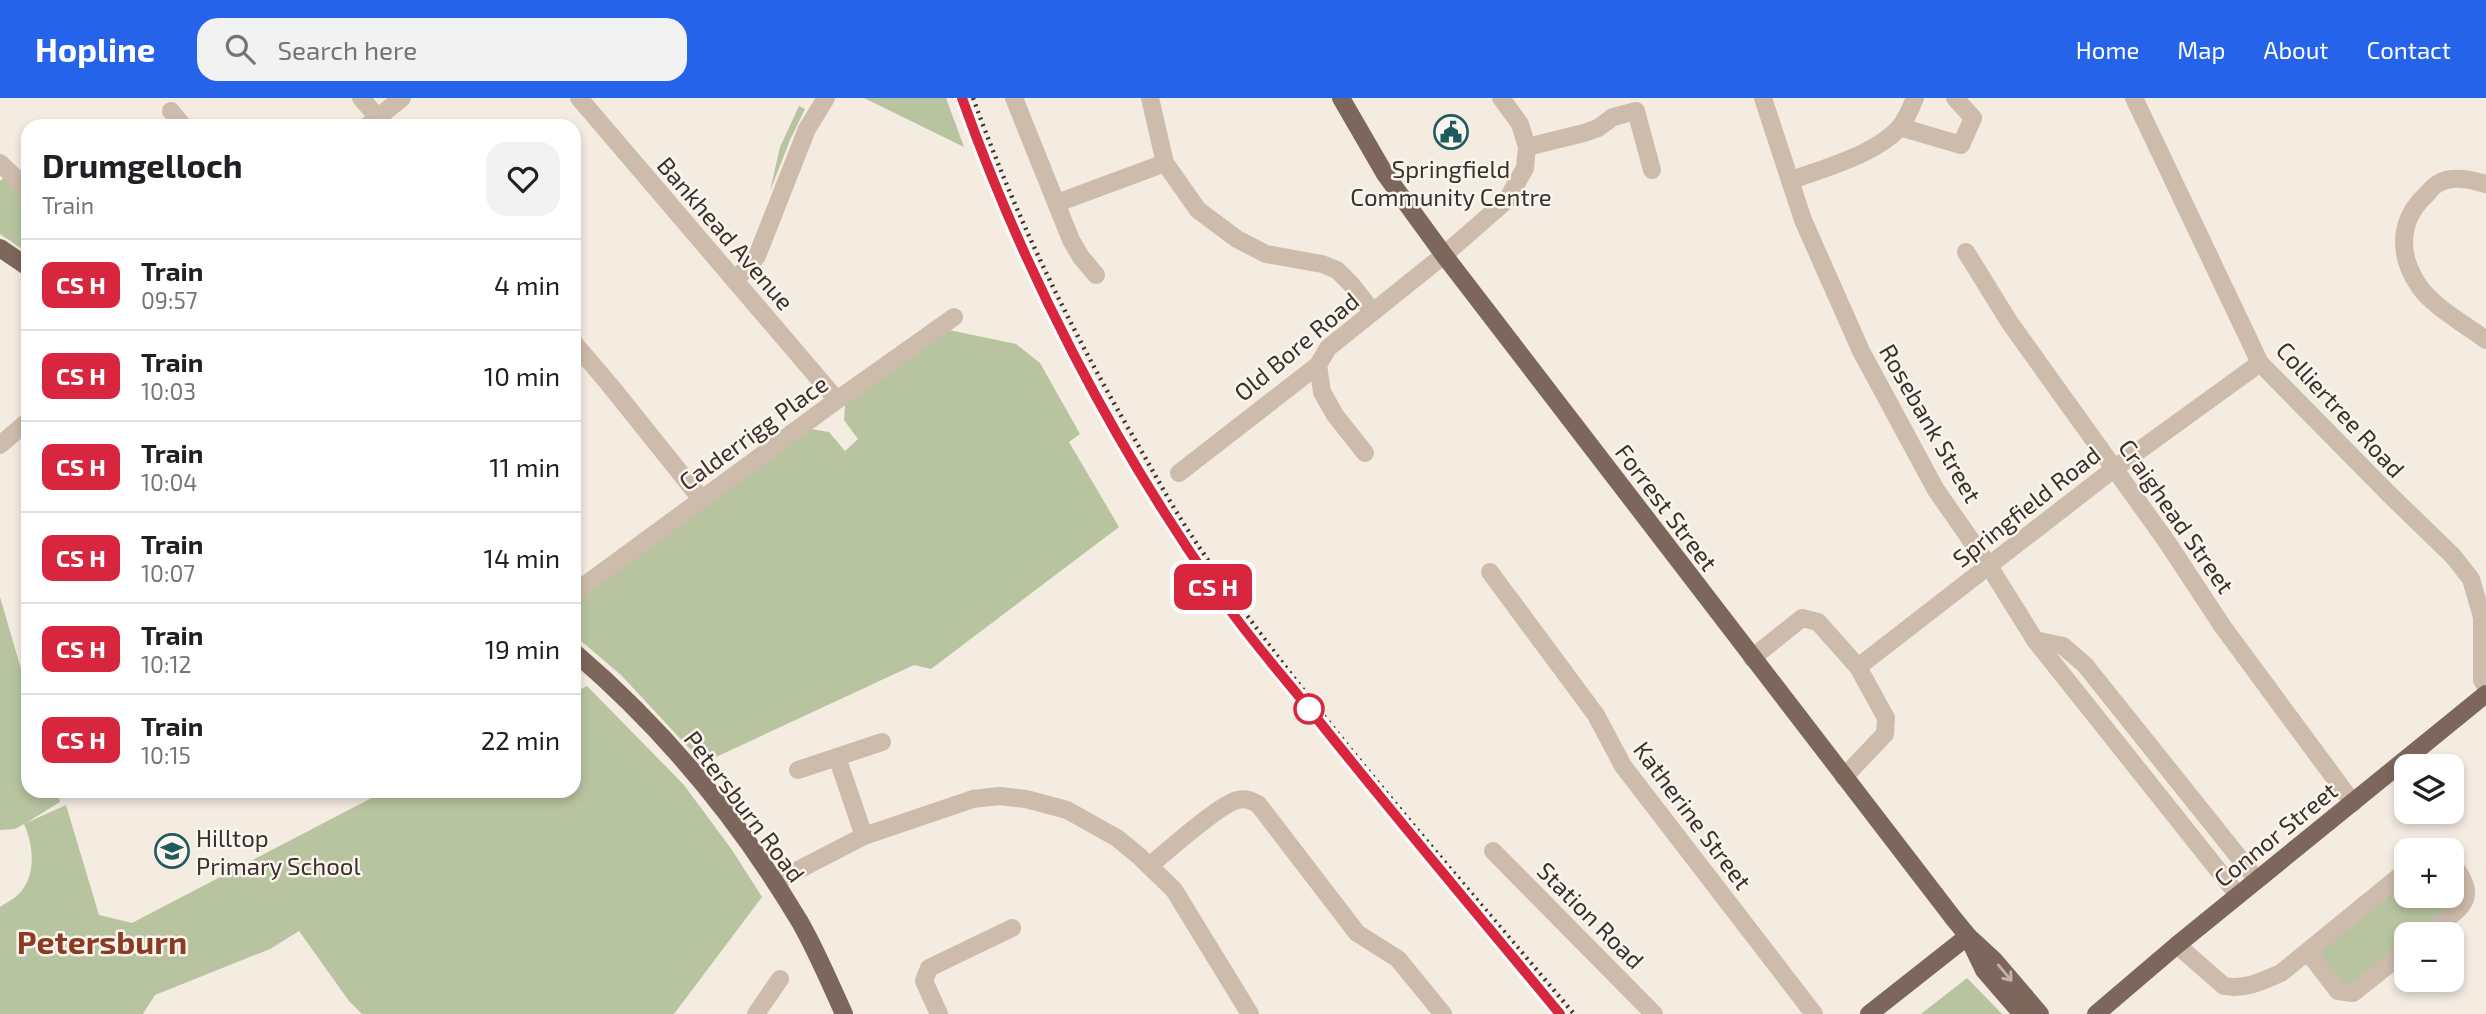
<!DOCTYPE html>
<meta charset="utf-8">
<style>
:root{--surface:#fff;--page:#f2f2f2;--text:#202124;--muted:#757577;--line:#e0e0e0;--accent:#2563eb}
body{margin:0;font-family:"Exo 2",sans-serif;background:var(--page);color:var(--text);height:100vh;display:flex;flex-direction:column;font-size:26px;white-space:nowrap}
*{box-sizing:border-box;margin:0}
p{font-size:23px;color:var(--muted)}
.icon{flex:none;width:38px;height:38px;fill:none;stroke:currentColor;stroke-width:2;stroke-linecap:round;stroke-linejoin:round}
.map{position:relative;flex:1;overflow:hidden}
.sheet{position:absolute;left:21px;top:21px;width:560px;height:679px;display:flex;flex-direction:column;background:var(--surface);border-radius:21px;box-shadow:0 4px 10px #0003}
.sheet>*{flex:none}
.badge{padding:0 14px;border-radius:10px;font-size:24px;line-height:46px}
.tools{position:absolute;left:2394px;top:656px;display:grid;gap:14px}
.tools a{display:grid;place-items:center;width:70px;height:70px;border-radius:14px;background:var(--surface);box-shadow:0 4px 10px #0003;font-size:35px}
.map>.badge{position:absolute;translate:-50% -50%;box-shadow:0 0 0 4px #fff}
.round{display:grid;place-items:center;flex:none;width:74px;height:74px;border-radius:21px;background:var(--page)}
.overview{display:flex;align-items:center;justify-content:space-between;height:119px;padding:0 21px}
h1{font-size:33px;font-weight:700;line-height:52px}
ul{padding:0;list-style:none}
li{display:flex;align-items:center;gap:21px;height:91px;padding:0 21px;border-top:2px solid var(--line)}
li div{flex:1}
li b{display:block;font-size:26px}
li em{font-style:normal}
li .badge{min-width:77px;font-weight:700;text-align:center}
header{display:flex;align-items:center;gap:42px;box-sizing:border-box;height:98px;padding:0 35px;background:var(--accent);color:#fff}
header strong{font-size:33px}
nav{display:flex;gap:38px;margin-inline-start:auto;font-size:24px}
.search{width:490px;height:63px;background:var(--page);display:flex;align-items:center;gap:18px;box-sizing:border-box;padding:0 24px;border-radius:21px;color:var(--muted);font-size:26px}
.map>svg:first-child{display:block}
.green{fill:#b8c4a0}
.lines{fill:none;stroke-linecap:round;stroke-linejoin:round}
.minor{stroke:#cdbbac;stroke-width:18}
.major{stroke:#7d675c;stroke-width:18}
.rail{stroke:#3b302b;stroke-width:4.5;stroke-dasharray:2 5;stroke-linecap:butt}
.oneway{stroke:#c2b5ac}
.line-casing{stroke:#fff;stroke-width:16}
.line{stroke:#d7263d;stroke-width:10}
.stop-dot{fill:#fff;stroke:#d7263d;stroke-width:3.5}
.labels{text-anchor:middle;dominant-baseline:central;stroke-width:5;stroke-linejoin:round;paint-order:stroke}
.poi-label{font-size:24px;fill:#3b302b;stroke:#fbf5ee}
.street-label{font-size:24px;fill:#3b302b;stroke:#fbf5ee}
.district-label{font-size:32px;font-weight:bold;fill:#8c3b22;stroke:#fbf5ee}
</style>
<header>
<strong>Hopline</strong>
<div class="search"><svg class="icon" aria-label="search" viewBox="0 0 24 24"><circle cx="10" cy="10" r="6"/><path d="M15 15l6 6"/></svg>Search here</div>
<nav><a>Home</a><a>Map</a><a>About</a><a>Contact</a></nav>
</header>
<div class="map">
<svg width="2486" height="916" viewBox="0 0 2486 916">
<rect width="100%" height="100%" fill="#f4ebe1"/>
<g class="green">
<polygon points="864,0 946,0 964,49"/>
<polygon points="799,8 805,11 790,42 770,93 780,49"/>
<polygon points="4,79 28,102 28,155 0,136 0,83"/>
<polygon points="949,232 1016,246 1040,265 1080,336 1069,344 1119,429 931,571 914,567 703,665 621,577 574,537 574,499 811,331 829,334 845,353 858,341 844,322 845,307"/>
<path d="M0,499L28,595V693H57L60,704L26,725L66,707L99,817L132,825L385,693H574V595L587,588L684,687L732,752L762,799L674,916H362L349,903L299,833L270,851L155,897L143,916H0V809C7,804 18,799 23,791C36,773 33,746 24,726L15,731L0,732Z"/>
<polygon points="2452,771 2463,799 2421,836 2406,836 2406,849 2349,893 2314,855 2406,777 2406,798 2452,798"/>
<polygon points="1967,880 2002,916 1921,916"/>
</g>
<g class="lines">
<g class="minor">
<polyline points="361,0 385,28"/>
<polyline points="579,0 837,302"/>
<polyline points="1014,0 1071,142 1081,159 1096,177"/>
<polyline points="1150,0 1165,65 1198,112 1237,141 1266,156 1322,166 1337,172 1351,186 1373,214"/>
<polyline points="1763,0 1803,122 1861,253 1936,392 1989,468 2035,542 2238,797"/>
<polyline points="2134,0 2260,265 2391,398 2453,458 2471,481 2482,519 2482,582 2486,589"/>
<polyline points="171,13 183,28"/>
<polyline points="367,28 402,0"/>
<polyline points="1900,29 1961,47 1973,20 1955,0"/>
<polyline points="1527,49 1584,35 1598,30 1613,19 1636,13 1652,72"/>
<polyline points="0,65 28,92"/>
<path d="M1790,83C1823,70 1875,57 1899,30C1906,22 1911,10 1915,0"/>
<path d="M2486,86C2472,82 2453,77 2439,85C2435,87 2430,92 2427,96C2399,121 2397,156 2419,188C2432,208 2466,227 2486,242"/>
<polyline points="1057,105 1165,65"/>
<polyline points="1966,154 2010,225 2167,444 2223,529 2353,705"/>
<polyline points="735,183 757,158 807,31 826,0"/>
<polyline points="574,245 609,286 702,402"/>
<polyline points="1318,267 1322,294 1335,317 1365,355"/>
<polyline points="0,347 28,323"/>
<polyline points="1179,375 1318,267 1328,250 1444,157 1507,102 1525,70 1527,49 1520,26 1501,0"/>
<polyline points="1490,474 1596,617 1623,668 1814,916"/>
<polyline points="574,491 581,490 837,302 954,219"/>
<polyline points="2035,542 2063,548 2085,567 2257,782"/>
<polyline points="1752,560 1802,520 1818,524 1858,569 1886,620 1885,636 1844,679"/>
<polyline points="1858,569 2115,370 2260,265"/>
<polyline points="837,659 864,738"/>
<polyline points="798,672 882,644"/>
<polyline points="1493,753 1654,916"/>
<path d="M1149,768C1168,753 1217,708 1237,702C1246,700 1250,702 1258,706L1357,835L1398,861L1443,916"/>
<polyline points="775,784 864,738 973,701 999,698 1026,701 1067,712 1117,740 1139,758 1174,792 1250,916"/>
<path d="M2426,836C2456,812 2484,804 2452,766"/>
<path d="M2177,847L2224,888C2245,892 2262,883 2281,875L2406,773"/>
<polyline points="2308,854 2338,893 2353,895 2406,853"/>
<polyline points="756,916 780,881"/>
<polyline points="939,916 924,883 929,870 1012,830"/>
</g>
<g class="major">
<polyline points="1341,0 1385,76 1444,157 1954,821 1968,838 1994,862 2040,916"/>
<polyline points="0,150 28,169"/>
<path d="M574,554C663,630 740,723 800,824C817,854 830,885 844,916"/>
<polyline points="1972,847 1984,872 2022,916"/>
<polyline points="1869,916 1968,838"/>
<polyline points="2096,916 2177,847 2486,596"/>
</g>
<g class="rail">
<path d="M962,0C1004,118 1057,229 1120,338C1163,412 1207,483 1261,551"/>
<path d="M973,0C1015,117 1069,228 1131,335C1150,367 1167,400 1187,431C1301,604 1441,758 1574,916"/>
<polyline points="1538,889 1560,916"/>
</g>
</g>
<defs><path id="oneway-shaft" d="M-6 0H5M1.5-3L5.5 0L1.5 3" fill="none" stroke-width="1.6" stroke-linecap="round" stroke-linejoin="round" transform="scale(1.75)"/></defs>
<use class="oneway" href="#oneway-shaft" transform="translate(2005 875) rotate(50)"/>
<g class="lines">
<g class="line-casing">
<path id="line" d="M962,0C1024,174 1112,344 1218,495C1245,535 1277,571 1307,608C1389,712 1476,814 1560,916"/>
</g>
<use href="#line" class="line"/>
</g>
<defs>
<g id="civic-ring" transform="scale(1.75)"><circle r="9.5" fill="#fbf5ee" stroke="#1f5a5e" stroke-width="1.5"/><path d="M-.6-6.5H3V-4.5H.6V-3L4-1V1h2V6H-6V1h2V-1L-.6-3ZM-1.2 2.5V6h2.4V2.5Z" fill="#1f5a5e"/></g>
<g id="school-ring" transform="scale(1.75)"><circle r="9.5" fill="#fbf5ee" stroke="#1f5a5e" stroke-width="1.5"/><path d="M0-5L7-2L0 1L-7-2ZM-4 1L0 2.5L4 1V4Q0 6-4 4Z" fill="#1f5a5e"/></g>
</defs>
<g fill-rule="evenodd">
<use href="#civic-ring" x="1451" y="34"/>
<use href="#school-ring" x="172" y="753"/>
</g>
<circle class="stop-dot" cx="1309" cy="611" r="14"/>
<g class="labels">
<g class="poi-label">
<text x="1451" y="70">Springfield<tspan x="1451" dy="28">Community Centre</tspan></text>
<text x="196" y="739" text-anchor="start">Hilltop<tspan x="196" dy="28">Primary School</tspan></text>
</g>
<g class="street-label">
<text transform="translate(726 135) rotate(49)">Bankhead Avenue</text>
<text transform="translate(1296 248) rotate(-40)">Old Bore Road</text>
<text transform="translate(2341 311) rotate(47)">Colliertree Road</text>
<text transform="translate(1931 325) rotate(60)">Rosebank Street</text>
<text transform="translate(753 334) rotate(-36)">Calderrigg Place</text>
<text transform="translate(2026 408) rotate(-38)">Springfield Road</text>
<text transform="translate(1667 409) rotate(53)">Forrest Street</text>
<text transform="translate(2177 418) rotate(55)">Craighead Street</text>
<text transform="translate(745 708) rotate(53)">Petersburn Road</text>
<text transform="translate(1693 717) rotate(53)">Katherine Street</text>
<text transform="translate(2275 736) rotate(-39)">Connor Street</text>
<text transform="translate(1591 817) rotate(45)">Station Road</text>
</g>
<g class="district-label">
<text x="102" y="843">Petersburn</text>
</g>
</g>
</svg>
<div class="tools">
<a><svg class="icon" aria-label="layers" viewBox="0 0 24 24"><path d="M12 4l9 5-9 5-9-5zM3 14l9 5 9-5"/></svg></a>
<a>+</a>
<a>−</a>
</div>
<b class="badge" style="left:1213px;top:489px;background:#d7263d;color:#fff">CS H</b>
<section class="sheet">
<div class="overview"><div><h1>Drumgelloch</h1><p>Train</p></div><a class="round"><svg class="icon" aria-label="heart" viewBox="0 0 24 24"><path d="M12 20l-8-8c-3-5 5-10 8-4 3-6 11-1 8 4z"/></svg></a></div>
<ul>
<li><span class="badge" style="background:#d7263d;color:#fff">CS H</span><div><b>Train</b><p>09:57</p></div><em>4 min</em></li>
<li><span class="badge" style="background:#d7263d;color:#fff">CS H</span><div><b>Train</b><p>10:03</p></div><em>10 min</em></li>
<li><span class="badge" style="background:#d7263d;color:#fff">CS H</span><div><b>Train</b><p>10:04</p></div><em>11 min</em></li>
<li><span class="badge" style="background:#d7263d;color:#fff">CS H</span><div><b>Train</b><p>10:07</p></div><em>14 min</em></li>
<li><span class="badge" style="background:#d7263d;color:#fff">CS H</span><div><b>Train</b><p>10:12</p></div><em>19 min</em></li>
<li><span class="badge" style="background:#d7263d;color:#fff">CS H</span><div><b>Train</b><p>10:15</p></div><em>22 min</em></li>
</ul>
</section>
</div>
